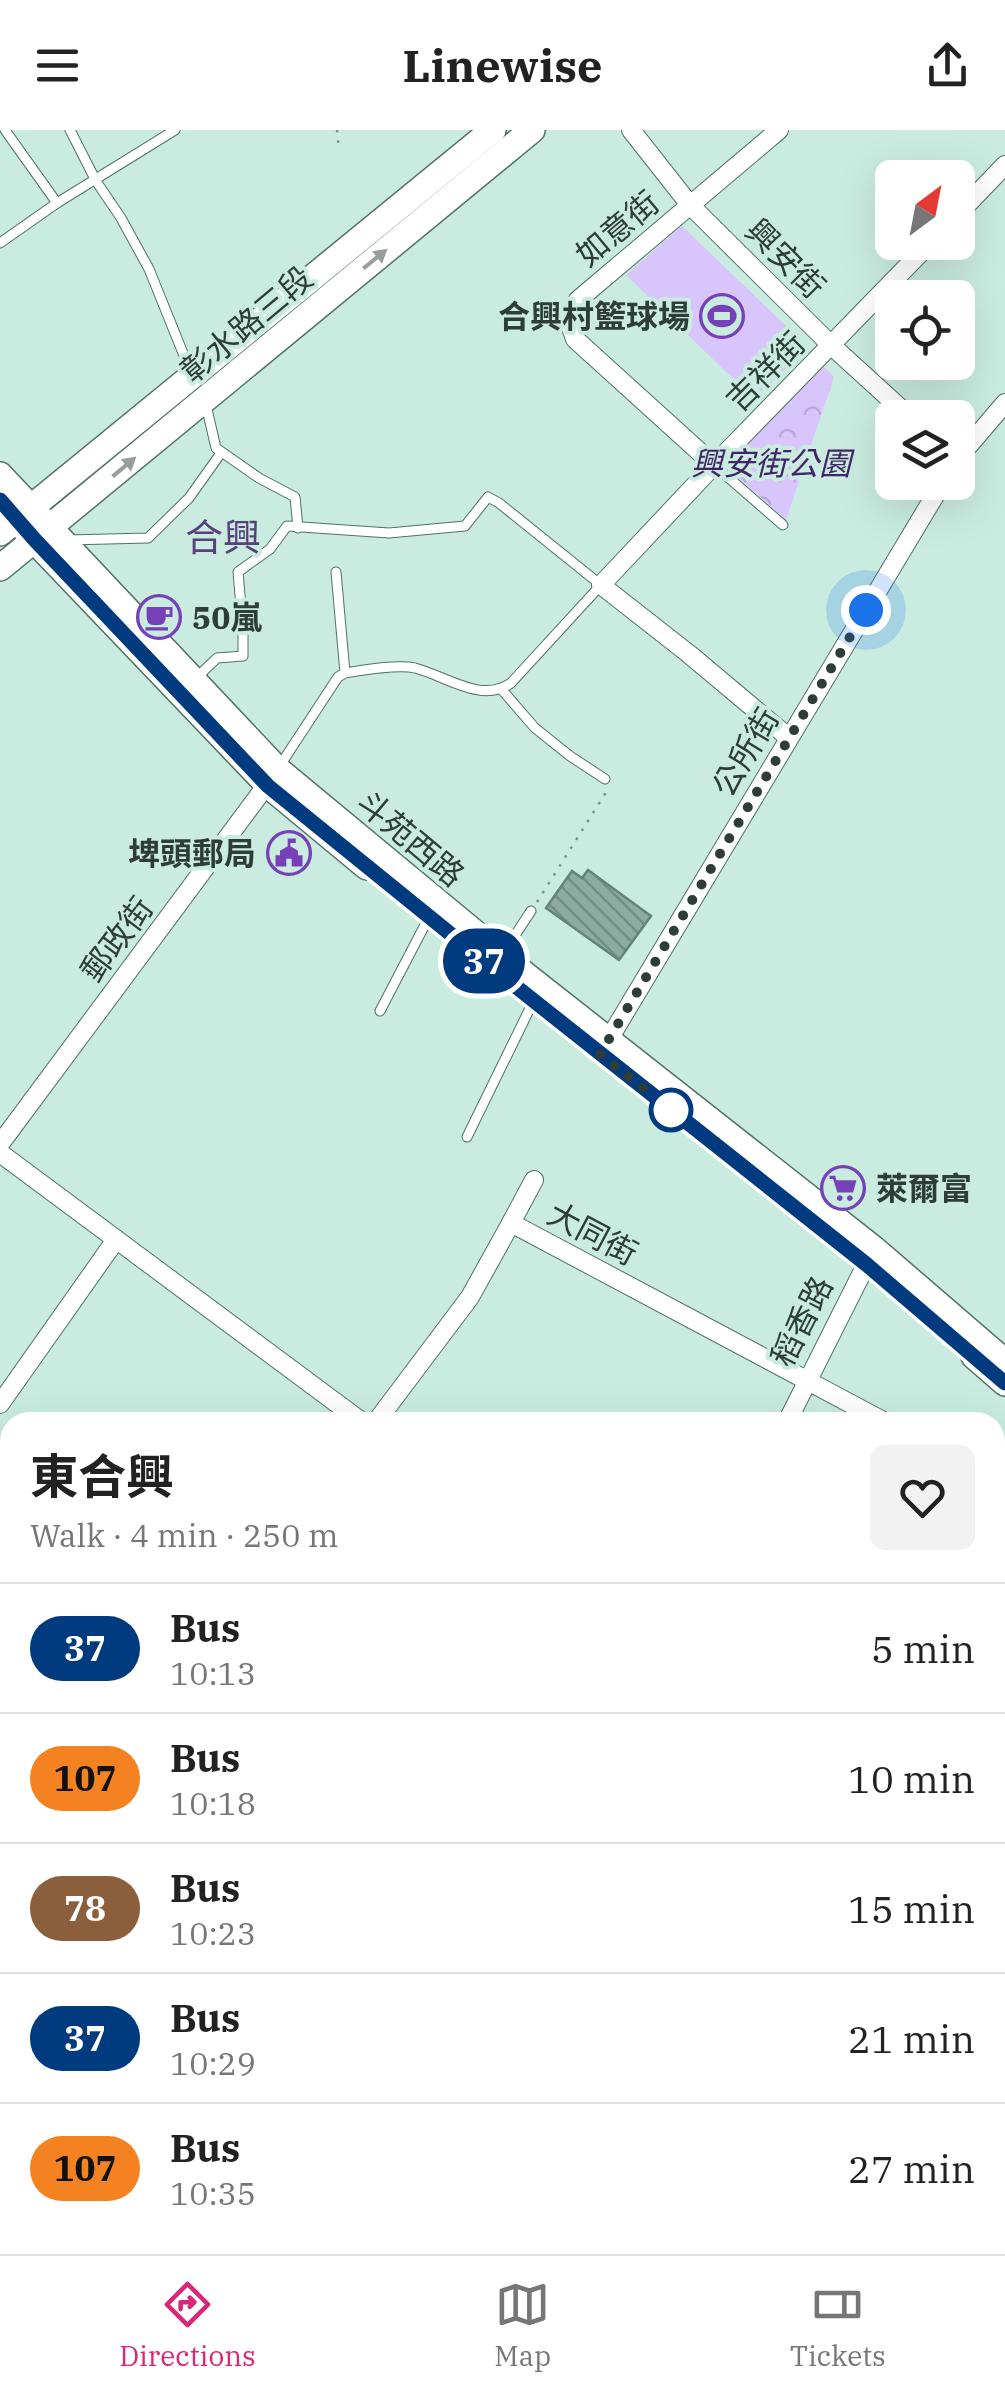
<!DOCTYPE html>
<meta charset="utf-8">
<style>
:root{--surface:#fff;--page:#f2f2f2;--text:#222;--muted:#767676;--line:#e0e0e0;--accent:#db2777}
body{margin:0;font-family:"IBM Plex Serif","Noto Sans TC",serif;background:var(--page);color:var(--text);height:100vh;display:flex;flex-direction:column;font-size:38px;white-space:nowrap}
*{box-sizing:border-box;margin:0}
p{font-size:32px;color:var(--muted)}
.icon{flex:none;width:55px;height:55px;fill:none;stroke:currentColor;stroke-width:2;stroke-linecap:round;stroke-linejoin:round}
.map{position:relative;flex:1;overflow:hidden}
.side{position:absolute;left:0px;top:1282px;width:1005px;height:842px;display:flex;flex-direction:column;background:var(--surface);border-radius:30px 30px 0 0;box-shadow:0 10px 40px #0002}
.side>*{flex:none}
.badge{padding:0 20px;border-radius:32px;font-size:35px;line-height:65px}
.needle{width:65px;rotate:32deg}
.tools{position:absolute;left:875px;top:30px;display:grid;gap:20px}
.tools a{display:grid;place-items:center;width:100px;height:100px;border-radius:15px;background:var(--surface);box-shadow:0 10px 40px #0002;font-size:50px}
.you{position:absolute;width:50px;height:50px;margin:-25px;border:8px solid #fff;border-radius:50%;background:#1a73e8;box-shadow:0 0 0 15px #1a73e833}
.map>.badge{position:absolute;translate:-50% -50%;box-shadow:0 0 0 5px #fff}
.round{display:grid;place-items:center;flex:none;width:105px;height:105px;border-radius:15px;background:var(--page)}
.overview{display:flex;align-items:center;justify-content:space-between;height:170px;padding:0 30px}
h1{font-size:48px;font-weight:700;line-height:75px}
ul{padding:0;list-style:none}
li{display:flex;align-items:center;gap:30px;height:130px;padding:0 30px;border-top:2px solid var(--line)}
li div{flex:1}
li b{display:block;font-size:38px}
li em{font-style:normal}
li .badge{min-width:110px;font-weight:700;text-align:center}
header{display:flex;justify-content:space-between;align-items:center;height:130px;padding:0 30px;background:var(--surface);font-size:45px;font-weight:700}
.tab-bar{display:flex;justify-content:space-around;align-items:center;height:140px;border-top:2px solid var(--line);background:var(--surface);font-size:28px;color:var(--muted)}
.tab-bar a{display:grid;justify-items:center;gap:5px}
.tab-bar .on{color:var(--accent)}
.map>svg:first-child{display:block}
.park{fill:url(#park-crowns)}
.pitch{fill:#d8c5fc}
.lines{fill:none;stroke-linecap:round;stroke-linejoin:round}
.stream{stroke:#8ed7bf;stroke-width:5}
.building{fill:url(#building-back-hatch);stroke:#648378;stroke-width:2.5}
.lane-casing{stroke:#517065;stroke-width:11}
.street-casing{stroke:#517065;stroke-width:20}
.secondary-casing{stroke:#517065;stroke-width:28}
.path{stroke:#7a9289;stroke-width:2.5;stroke-dasharray:2.5 8;stroke-linecap:butt}
.lane{stroke:#fff;stroke-width:9}
.street{stroke:#fff;stroke-width:18}
.secondary{stroke:#fff;stroke-width:25}
.oneway{fill:#979e9c}
.line-casing{stroke:#fff;stroke-width:22}
.line{stroke:#003b80;stroke-width:15}
.walk{stroke:#2f3d38;stroke-width:10;stroke-dasharray:0 18}
.stop-dot{fill:#fff;stroke:#003b80;stroke-width:5}
.labels{text-anchor:middle;dominant-baseline:central;stroke-width:8;stroke-linejoin:round;paint-order:stroke}
.street-label{font-size:32px;fill:#2f3d38;stroke:#caece0}
.poi-label{font-size:32px;font-weight:bold;fill:#2f3d38;stroke:#caece0;text-anchor:end}
.park-label{font-size:32px;font-style:italic;fill:#412566;stroke:#caece0}
.quarter-label{font-size:38px;fill:#58407d;stroke:#caece0}
</style>
<header><svg class="icon" aria-label="menu" viewBox="0 0 24 24"><path d="M4 6h16M4 12h16M4 18h16"/></svg>Linewise<svg class="icon" aria-label="share" viewBox="0 0 24 24"><path d="M12 15V3M7 8l5-5 5 5M5 13v7h14v-7"/></svg></header>
<div class="map">
<svg width="1005" height="2124" viewBox="0 0 1005 2124">
<defs>
<pattern id="park-crowns" width="20" height="18" patternUnits="userSpaceOnUse" patternTransform="scale(2.5)"><rect width="20" height="18" fill="#d8c5fc"/><path d="M2 6a3 3 0 1 1 6 0M12 15a3 3 0 1 1 6 0" fill="none" stroke="#baaad9"/></pattern>
<pattern id="building-back-hatch" width="6" height="6" patternUnits="userSpaceOnUse" patternTransform="scale(2.5)"><rect width="6" height="6" fill="#8caca1"/><path d="M-1 5l2 2M0 0l6 6M5-1l2 2" fill="none" stroke="#738d84"/></pattern>
</defs>
<rect width="100%" height="100%" fill="#caece0"/>
<polygon class="park" points="821,234 834,247 786,390 724,335"/>
<polygon class="pitch" points="682,96 809,218 753,268 626,145"/>
<g class="lines">
<g class="stream">
<polyline points="995,1658 1005,1643"/>
<polyline points="982,2115 993,2124"/>
</g>
</g>
<g class="building">
<polygon points="279,705 308,721 298,740 269,725"/>
<polygon points="588,740 651,786 619,830 546,778 572,741 582,748"/>
</g>
<g class="lines">
<g class="lane-casing">
<g id="lane">
<polyline points="5,0 57,73"/>
<polyline points="70,0 96,51 121,88 149,139 191,243"/>
<polyline points="0,113 57,73 175,0"/>
<polyline points="206,275 216,318 259,348 295,367 298,398"/>
<polyline points="714,335 783,395"/>
<polyline points="68,410 148,408 189,368 221,323"/>
<polyline points="336,442 345,543"/>
<path d="M194,550L217,528L243,526V500L238,442L270,419L287,396L389,403L465,396L488,367L499,373L601,455L511,553C482,574 446,546 415,538C397,534 364,540 345,543L338,547L279,637"/>
<polyline points="502,560 535,598 570,626 605,649"/>
<polyline points="490,836 502,825 531,781"/>
<polyline points="380,881 429,787"/>
<polyline points="467,1007 534,870"/>
<polyline points="995,1639 1005,1624"/>
<polyline points="995,2110 1005,2118"/>
<polyline points="555,2115 560,2124"/>
<polyline points="899,2115 913,2124"/>
<polyline points="642,2124 646,2115"/>
<polyline points="729,2124 730,2115"/>
</g>
</g>
<g class="street-casing">
<g id="street">
<polyline points="631,0 690,75 832,216 911,288"/>
<polyline points="958,84 1005,35"/>
<polyline points="958,328 1005,273"/>
<polyline points="714,335 575,209 568,189 578,170 779,0"/>
<polyline points="788,607 689,524 601,455 714,335 931,112"/>
<polyline points="600,924 943,352"/>
<polyline points="0,1014 274,645"/>
<polyline points="0,1023 362,1292"/>
<polyline points="511,1093 534,1050"/>
<polyline points="0,1274 115,1111"/>
<polyline points="376,1292 470,1167 511,1093 885,1292"/>
<polyline points="787,1292 874,1119"/>
</g>
</g>
<g class="secondary-casing">
<g id="secondary">
<polyline points="0,345 277,639 528,847 874,1119 1005,1232"/>
<polyline points="0,370 35,411 268,655 367,737"/>
<polyline points="0,403 493,0"/>
<polyline points="0,438 532,0"/>
<polyline points="974,1226 1005,1253"/>
<polyline points="0,1593 10,1608"/>
<polyline points="467,2115 479,2124"/>
</g>
</g>
<g class="path">
<polyline points="337,0 339,20"/>
<polyline points="537,772 605,664 605,660"/>
<polyline points="0,1981 10,1938"/>
</g>
<use href="#lane" class="lane"/>
<use href="#street" class="street"/>
<use href="#secondary" class="secondary"/>
</g>
<defs><path id="oneway-solid" d="M-6-.8H1V-3.2L6.5 0L1 3.2V.8H-6Z" transform="scale(2.5)"/></defs>
<g class="oneway">
<use href="#oneway-solid" transform="translate(375 129) rotate(-39)"/>
<use href="#oneway-solid" transform="translate(124 337) rotate(-40)"/>
</g>
<g class="lines">
<g class="line-casing">
<polyline id="line" points="0,370 35,410 268,656 490,836 866,1134 1005,1253"/>
</g>
<use href="#line" class="line"/>
<polyline class="walk" points="671,980 600,924 866,480"/>
</g>
<defs>
<g id="stadium-ring" transform="scale(2.25)"><circle r="9.5" fill="#caece0" stroke="#7641b8" stroke-width="1.5"/><path d="M0-5a6.5 5 0 1 0 0 10a6.5 5 0 1 0 0-10ZM-3.5-1.8h7v3.6h-7Z" fill="#7641b8"/></g>
<g id="cafe-ring" transform="scale(2.25)"><circle r="9.5" fill="#caece0" stroke="#7641b8" stroke-width="1.5"/><path d="M-5.5-4.5H6V0H3Q3 3.5 0 3.5H-2.5Q-5.5 3.5-5.5 0ZM3-3.2v2h1.7v-2ZM-6 4.5H4V6H-6Z" fill="#7641b8"/></g>
<g id="civic-ring" transform="scale(2.25)"><circle r="9.5" fill="#caece0" stroke="#7641b8" stroke-width="1.5"/><path d="M-.6-6.5H3V-4.5H.6V-3L4-1V1h2V6H-6V1h2V-1L-.6-3ZM-1.2 2.5V6h2.4V2.5Z" fill="#7641b8"/></g>
<g id="supermarket-ring" transform="scale(2.25)"><circle r="9.5" fill="#caece0" stroke="#7641b8" stroke-width="1.5"/><path d="M-6-5.5h2.5l.6 2H6L4.5 2H-2.5L-4.4-4H-6ZM-1.5 3.2a1.3 1.3 0 1 0 .1 0ZM3 3.2a1.3 1.3 0 1 0 .1 0Z" fill="#7641b8"/></g>
</defs>
<g fill-rule="evenodd">
<use href="#stadium-ring" x="722" y="186"/>
<use href="#cafe-ring" x="159" y="487"/>
<use href="#civic-ring" x="289" y="723"/>
<use href="#supermarket-ring" x="843" y="1058"/>
</g>
<circle class="stop-dot" cx="671" cy="980" r="20"/>
<g class="labels">
<g class="street-label">
<text transform="translate(617 98) rotate(-40)">如意街</text>
<text transform="translate(786 128) rotate(45)">興安街</text>
<text transform="translate(246 194) rotate(-40)">彰水路三段</text>
<text transform="translate(765 241) rotate(-45)">吉祥街</text>
<text transform="translate(745 622) rotate(-59)">公所街</text>
<text transform="translate(411 708) rotate(40)">斗苑西路</text>
<text transform="translate(116 809) rotate(-53)">郵政街</text>
<text transform="translate(593 1103) rotate(28)">大同街</text>
<text transform="translate(801 1191) rotate(-63)">稻香路</text>
</g>
<g class="poi-label">
<text x="690" y="186">合興村籃球場</text>
<text x="192" y="487" text-anchor="start">50嵐</text>
<text x="256" y="723">埤頭郵局</text>
<text x="876" y="1058" text-anchor="start">萊爾富</text>
</g>
<g class="park-label">
<text x="771" y="333">興安街公園</text>
</g>
<g class="quarter-label">
<text x="223" y="406">合興</text>
</g>
</g>
</svg>
<div class="tools">
<a><svg class="needle" viewBox="-14 -14 28 28"><path d="M0-13l5 13h-10z" fill="#e53935"/><path d="M0 13l5-13h-10z" fill="#767676"/></svg></a>
<a><svg class="icon" aria-label="locate" viewBox="0 0 24 24"><circle cx="12" cy="12" r="6"/><path d="M12 2v4M12 18v4M2 12h4M18 12h4"/></svg></a>
<a><svg class="icon" aria-label="layers" viewBox="0 0 24 24"><path d="M12 4l9 5-9 5-9-5zM3 14l9 5 9-5"/></svg></a>
</div>
<div class="you" style="left:866px;top:480px"></div>
<b class="badge" style="left:484px;top:831px;background:#003b80;color:#fff">37</b>
<section class="side">
<div class="overview"><div><h1>東合興</h1><p>Walk · 4 min · 250 m</p></div><a class="round"><svg class="icon" aria-label="heart" viewBox="0 0 24 24"><path d="M12 20l-8-8c-3-5 5-10 8-4 3-6 11-1 8 4z"/></svg></a></div>
<ul>
<li><span class="badge" style="background:#003b80;color:#fff">37</span><div><b>Bus</b><p>10:13</p></div><em>5 min</em></li>
<li><span class="badge" style="background:#f58220;color:#111">107</span><div><b>Bus</b><p>10:18</p></div><em>10 min</em></li>
<li><span class="badge" style="background:#8b5e3c;color:#fff">78</span><div><b>Bus</b><p>10:23</p></div><em>15 min</em></li>
<li><span class="badge" style="background:#003b80;color:#fff">37</span><div><b>Bus</b><p>10:29</p></div><em>21 min</em></li>
<li><span class="badge" style="background:#f58220;color:#111">107</span><div><b>Bus</b><p>10:35</p></div><em>27 min</em></li>
</ul>
</section>
</div>
<nav class="tab-bar">
<a class="on"><svg class="icon" aria-label="directions" viewBox="0 0 24 24"><path d="M12 3l9 9-9 9-9-9zM9 14v-3h6M13 9l2 2-2 2"/></svg>Directions</a>
<a><svg class="icon" aria-label="map" viewBox="0 0 24 24"><path d="M3 6l6-2 6 2 6-2v14l-6 2-6-2-6 2zM9 4v14M15 6v14"/></svg>Map</a>
<a><svg class="icon" aria-label="tickets" viewBox="0 0 24 24"><path d="M3 7h18v10H3zM15 7v10"/></svg>Tickets</a>
</nav>
